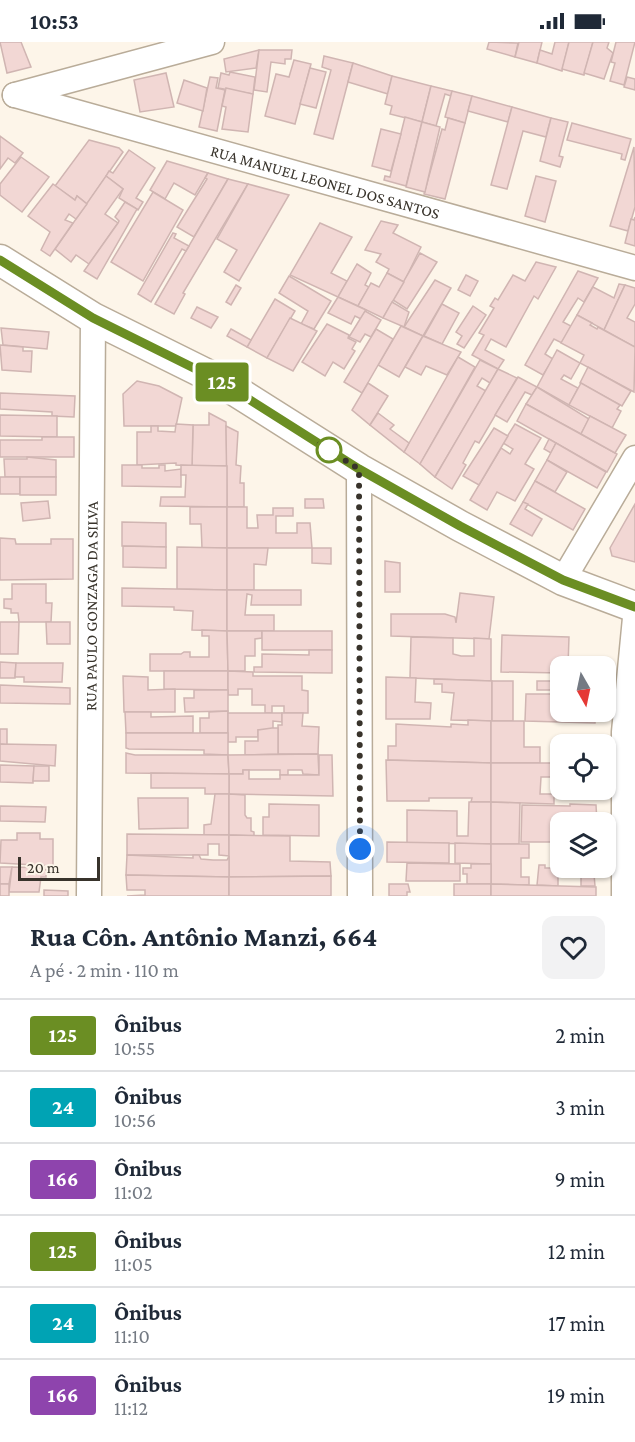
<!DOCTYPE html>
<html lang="pt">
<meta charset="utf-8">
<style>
:root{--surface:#fff;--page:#f2f2f3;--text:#1f2937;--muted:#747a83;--line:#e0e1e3}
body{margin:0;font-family:"Crimson Pro",serif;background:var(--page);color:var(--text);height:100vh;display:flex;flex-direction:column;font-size:22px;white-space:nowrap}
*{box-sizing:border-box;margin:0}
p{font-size:20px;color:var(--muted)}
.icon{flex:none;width:33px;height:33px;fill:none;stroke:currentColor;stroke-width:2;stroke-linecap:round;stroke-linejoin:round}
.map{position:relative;height:854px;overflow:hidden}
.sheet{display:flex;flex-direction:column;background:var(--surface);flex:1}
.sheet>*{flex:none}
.badge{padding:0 12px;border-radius:4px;font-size:21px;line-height:39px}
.needle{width:39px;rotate:171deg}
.controls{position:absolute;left:550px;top:614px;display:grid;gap:12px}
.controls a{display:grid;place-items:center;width:66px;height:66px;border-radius:12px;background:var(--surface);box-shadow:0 2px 4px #0004;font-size:30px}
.scale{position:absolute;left:18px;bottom:15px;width:82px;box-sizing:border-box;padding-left:6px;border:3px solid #38332b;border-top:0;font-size:16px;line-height:21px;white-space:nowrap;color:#38332b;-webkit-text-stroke:4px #fdf5e9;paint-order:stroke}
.you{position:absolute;width:30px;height:30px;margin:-15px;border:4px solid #fff;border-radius:50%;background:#1a73e8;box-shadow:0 0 0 9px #1a73e833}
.map>.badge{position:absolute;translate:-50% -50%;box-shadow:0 0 0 3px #fff}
.round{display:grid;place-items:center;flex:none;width:63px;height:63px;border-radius:12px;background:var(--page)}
.overview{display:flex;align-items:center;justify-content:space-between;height:102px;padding:0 30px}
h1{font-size:28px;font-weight:700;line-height:45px}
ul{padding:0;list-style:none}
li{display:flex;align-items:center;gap:18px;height:72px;padding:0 30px;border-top:2px solid var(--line)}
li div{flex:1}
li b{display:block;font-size:22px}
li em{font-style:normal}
li .badge{min-width:66px;font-weight:700;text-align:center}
.status{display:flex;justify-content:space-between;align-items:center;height:42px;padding:0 30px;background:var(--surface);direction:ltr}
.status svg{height:16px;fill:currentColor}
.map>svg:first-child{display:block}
.building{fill:#f2d7d4;stroke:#d0b5b2;stroke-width:1.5}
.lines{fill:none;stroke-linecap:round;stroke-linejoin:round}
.minor-casing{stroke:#b9ac99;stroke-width:27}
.tertiary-casing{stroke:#b9ac99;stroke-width:33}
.minor{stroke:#fff;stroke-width:24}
.tertiary{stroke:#fff;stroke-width:30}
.line-casing{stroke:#fff;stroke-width:14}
.line{stroke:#6b8e23;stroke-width:9}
.walk{stroke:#38332b;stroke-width:6;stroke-dasharray:0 10.8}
.stop-dot{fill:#fff;stroke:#6b8e23;stroke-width:3}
.labels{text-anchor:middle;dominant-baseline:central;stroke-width:4.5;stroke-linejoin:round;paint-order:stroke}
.street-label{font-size:16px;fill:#38332b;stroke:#fdf5e9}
</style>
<div class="status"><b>10:53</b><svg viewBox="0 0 49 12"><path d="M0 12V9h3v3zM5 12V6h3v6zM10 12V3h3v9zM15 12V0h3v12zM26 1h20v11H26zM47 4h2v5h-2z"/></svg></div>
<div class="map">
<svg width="635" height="854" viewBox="0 0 635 854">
<rect width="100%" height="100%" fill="#fdf5e9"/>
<g class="building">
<polygon points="0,0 21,0 31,25 7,31"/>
<polygon points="489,0 518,1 515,15 487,7"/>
<polygon points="519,0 542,0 537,21 515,15"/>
<polygon points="555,0 569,0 562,29 537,21 540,8 552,12"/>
<polygon points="569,0 593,0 584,33 562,27"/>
<polygon points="593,0 609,0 607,6 613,11 604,37 584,31"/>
<polygon points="616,0 635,0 624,43 610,39 615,21 611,20"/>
<polygon points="259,8 256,26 226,30 224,17"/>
<polygon points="259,8 292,8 291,17 285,17 285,22 271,20 267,50 254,48"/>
<polygon points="324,14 353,21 333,97 314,92 331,28 322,25"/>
<polygon points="294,18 311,22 295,82 265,74 276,32 289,35"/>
<polygon points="353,21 392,34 388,52 348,40"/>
<polygon points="310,26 326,30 316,66 300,62"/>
<polygon points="230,30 255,35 253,52 218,46 221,31 229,33"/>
<polygon points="166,31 174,65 140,70 134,38"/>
<polygon points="392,34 431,44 422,80 390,72 392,64 385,62"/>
<polygon points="210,35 218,36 216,46 225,48 217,89 199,85"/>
<polygon points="627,35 635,37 635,48 624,45"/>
<polygon points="184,38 207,46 203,69 177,61"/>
<polygon points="431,44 452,49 451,54 445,52 436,84 422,80"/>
<polygon points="226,46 253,52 248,90 222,87 226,65 222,64"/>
<polygon points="452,49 472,54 465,81 445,75"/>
<polygon points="472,54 512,65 508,80 468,69"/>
<polygon points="512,65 551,76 546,95 523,89 507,147 491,143"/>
<polygon points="405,75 422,80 406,144 384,138 385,134 390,135"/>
<polygon points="448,76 465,81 445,157 424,152 442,87 445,88"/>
<polygon points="551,76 568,80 559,114 563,115 560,125 540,119"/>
<polygon points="422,80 440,85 425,150 406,145"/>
<polygon points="572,81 631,97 625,118 621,117 622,112 567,98"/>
<polygon points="381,87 401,92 391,129 372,124"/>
<polygon points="0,94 23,111 15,121 8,116 0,127"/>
<polygon points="89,98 119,106 123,110 87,162 77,154 75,158 55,144"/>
<polygon points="634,105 635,165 628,189 610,184"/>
<polygon points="129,108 155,126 136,156 143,160 138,168 119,156 123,147 106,134 109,129 113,131"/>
<polygon points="21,115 49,135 22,170 0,153 0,142"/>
<polygon points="167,119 208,131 195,153 174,141 165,157 150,148"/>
<polygon points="208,131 228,137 194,195 177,185 207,137 205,136"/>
<polygon points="106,134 123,147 105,172 118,181 89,222 76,213 71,220 55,207"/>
<polygon points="536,134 556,139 545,180 525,174"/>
<polygon points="228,137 248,142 183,251 185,252 174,272 155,262"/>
<polygon points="53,142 75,158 77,154 87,162 76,177 69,172 65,178 73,181 50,214 41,208 50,190 28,174"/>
<polygon points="248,142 289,153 239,239 224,230 237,208 217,197"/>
<polygon points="153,150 183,168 143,239 111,220"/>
<polygon points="125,160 137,167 97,237 84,229 118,181 119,179 115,175"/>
<polygon points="635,175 635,204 625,201 631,177 634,178"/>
<polygon points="381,179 398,183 393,191 421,205 404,240 387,231 389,227 376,220 381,212 365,208"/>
<polygon points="320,181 352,195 331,231 347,239 338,255 290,233"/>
<polygon points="173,191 176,192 174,196 189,204 186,209 182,207 151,260 138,252"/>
<polygon points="420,211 437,220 407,267 393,258"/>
<polygon points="536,220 556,225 538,257 534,254 506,305 491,297 485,308 504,318 498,327 472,313 484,293 479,291 494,266 490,264 495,256 498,258 513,233 525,239"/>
<polygon points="357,222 371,231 365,243 369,245 358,264 338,255"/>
<polygon points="578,229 598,236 584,260 578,256 563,280 571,284 562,301 554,297 545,312 553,317 543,333 525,323"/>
<polygon points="387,231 404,240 383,276 358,264 371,241 379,245"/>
<polygon points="466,233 478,239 470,254 458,248"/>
<polygon points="289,234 331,259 314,287 301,282 308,269 279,251"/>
<polygon points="435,238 451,246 423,294 404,285"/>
<polygon points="619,242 625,243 604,288 577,273 593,245 614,256"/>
<polygon points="236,243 241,246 231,263 226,260"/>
<polygon points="625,243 635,246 635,262 627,276 635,280 635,305 604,288"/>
<polygon points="338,255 366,268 361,277 355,274 351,282 328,271"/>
<polygon points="275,257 295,269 267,316 247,305"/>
<polygon points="392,260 409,270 404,285 383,276"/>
<polygon points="442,262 459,271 442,302 424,294"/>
<polygon points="473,264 486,273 464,306 457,302 462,294 456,290"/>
<polygon points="197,265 218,275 211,286 191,276"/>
<polygon points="365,269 381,278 371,295 365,292 360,300 349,295"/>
<polygon points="577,273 592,281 590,283 597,287 598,285 635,305 634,350 580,321 584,313 561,301"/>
<polygon points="290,276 317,289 293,329 267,316"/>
<polygon points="327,282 349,293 348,296 356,300 352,307 355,309 344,327 333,320 325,334 302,320"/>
<polygon points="401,284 423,294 399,335 378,323"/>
<polygon points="1,286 49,290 47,307 3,303"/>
<polygon points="231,287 251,298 247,305 227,294"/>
<polygon points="376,287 393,297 362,351 344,340"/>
<polygon points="423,294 461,310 447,333 426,324 421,333 405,325"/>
<polygon points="0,303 23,305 23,309 32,309 31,330 2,328"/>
<polygon points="557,308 580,321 571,337 564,333 561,337 578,346 569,363 537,345"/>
<polygon points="458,315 475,325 420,422 404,410"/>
<polygon points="480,318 498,327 490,341 482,336 477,344 486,349 435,435 420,422"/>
<polygon points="588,325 631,349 622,364 580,341"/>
<polygon points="498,327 517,336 479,401 475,399 463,421 466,423 452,447 435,435"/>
<polygon points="518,335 537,345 532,353 525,350 507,380 495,373"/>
<polygon points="137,339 159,344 182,356 176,384 124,384 123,352"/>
<polygon points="368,341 388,354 370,383 352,368"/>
<polygon points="581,341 620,363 617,367 621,369 612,386 569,363"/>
<polygon points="537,345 589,377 581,392 526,362"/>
<polygon points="0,351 75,354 74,375 52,374 52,370 0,367"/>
<polygon points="526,362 617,412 607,430 517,379"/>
<polygon points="209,371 226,380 227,424 192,424 193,383 209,383"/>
<polygon points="378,371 394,383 390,387 409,401 404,410 370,383"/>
<polygon points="0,373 57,374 57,395 0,394"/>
<polygon points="590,374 626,393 615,411 581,392"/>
<polygon points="176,382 193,383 192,424 176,423 176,421 137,423 137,390 151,390 151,384 158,384 158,389 175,390"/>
<polygon points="515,382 541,396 525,422 534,427 515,459 497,450 487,468 470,458 501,406 510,412 513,407 503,401"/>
<polygon points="226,384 238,390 236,423 241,424 240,441 244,441 244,465 227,465"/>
<polygon points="494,386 508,394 479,443 463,434"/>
<polygon points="42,395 74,395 74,415 0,415 0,398 42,398"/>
<polygon points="549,397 556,401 551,411 544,407"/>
<polygon points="556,401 606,430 597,446 547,418"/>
<polygon points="27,415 56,418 56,435 5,435 4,417 27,417"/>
<polygon points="547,418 567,430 555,450 535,439"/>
<polygon points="122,423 142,423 142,426 159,426 159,423 165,423 165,429 181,427 181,445 122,444"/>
<polygon points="181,423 227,424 227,465 160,464 161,455 185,455 186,433 181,433"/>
<rect x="0" y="435" width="20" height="17"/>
<rect x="20" y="435" width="36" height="18"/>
<polygon points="535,439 585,467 573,488 523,460"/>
<polygon points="305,457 323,457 324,466 305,466"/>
<polygon points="48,459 50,476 23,479 21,461"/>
<polygon points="523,460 528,462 525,467 542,477 532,494 510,482"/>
<polygon points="635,462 635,520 612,514 610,506"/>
<polygon points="190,465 227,465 227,506 202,506 201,482 190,482"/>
<polygon points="227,465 247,465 247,486 258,486 257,473 273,473 273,466 293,466 293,474 276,474 276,491 297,491 297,481 310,481 312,506 227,506"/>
<polygon points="122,480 166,481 166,505 122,504"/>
<polygon points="0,496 15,497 16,502 51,502 51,497 73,497 73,537 0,538"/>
<polygon points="123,504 166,505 166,526 123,525"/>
<polygon points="177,505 227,506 227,548 177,547"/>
<polygon points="227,506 268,506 266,523 254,522 254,548 227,548"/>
<polygon points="312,506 331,506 331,522 312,521"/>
<polygon points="385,519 400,521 400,550 385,550"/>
<polygon points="12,542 46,542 46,561 52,561 51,580 19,580 18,571 11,571 11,567 4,566 4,557 12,557"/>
<polygon points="122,546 227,548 227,589 192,588 193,569 174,568 174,565 122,564"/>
<polygon points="227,548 301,548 301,563 251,563 252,553 247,552 245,573 274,573 274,589 227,589"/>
<polygon points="460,551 494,555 489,597 391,594 391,572 445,572 455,575 456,581"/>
<polygon points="0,580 19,580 18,612 0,612"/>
<polygon points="46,580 70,580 70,602 47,602"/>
<polygon points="202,588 227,589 228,629 150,629 150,612 181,612 184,610 190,610 190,615 209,615 209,594 202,594"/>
<polygon points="227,589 262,589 262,596 255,597 255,614 245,614 245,629 228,629"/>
<rect x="262" y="589" width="70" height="19"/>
<polygon points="502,593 569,595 568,624 561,624 561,631 501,630"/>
<polygon points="411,595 453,596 453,612 461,614 474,614 474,596 491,597 491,639 410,636"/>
<polygon points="309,608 332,608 332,631 254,630 254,625 262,625 262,612 309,613"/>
<polygon points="0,620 16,621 15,636 0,636"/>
<polygon points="16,621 63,621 62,640 24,640 24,635 15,635"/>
<polygon points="164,629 228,629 228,648 164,647"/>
<polygon points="228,629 253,630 253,634 302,634 302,648 308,649 308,671 284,671 284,664 272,664 272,671 265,671 265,663 252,663 252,647 238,647 238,653 228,653"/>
<polygon points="123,634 148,635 148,648 175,647 175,670 124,670"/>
<polygon points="386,635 416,636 415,660 431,661 430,677 386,677"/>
<polygon points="434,637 492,639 492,679 451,678 454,651 442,650 442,642 434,642"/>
<rect x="492" y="639" width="21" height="40"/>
<polygon points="537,639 561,639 561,669 595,669 595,681 525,679 526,652 555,652 555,648 537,648"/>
<polygon points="0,643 70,646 70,662 0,661"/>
<polygon points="194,648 228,648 228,669 185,670 184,656 194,656"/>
<polygon points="228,669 228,691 200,691 200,676 209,676 209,670"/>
<polygon points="125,670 151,670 151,675 193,674 193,691 126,691"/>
<polygon points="228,671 282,671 282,680 273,679 273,688 258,688 258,695 236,695 236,700 228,700"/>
<polygon points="282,671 303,671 302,684 319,685 318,712 278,712 278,683 282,683"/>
<polygon points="468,678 491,679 491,721 388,718 388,704 396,704 396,682 451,685 451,682 468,683"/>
<polygon points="491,679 524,679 524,705 540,705 540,721 491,721"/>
<polygon points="272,686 278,686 278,712 245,713 245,699 258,699 258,688"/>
<polygon points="0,687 7,687 7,703 0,702"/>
<polygon points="126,691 228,691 228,713 204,712 204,708 129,707 126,706"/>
<polygon points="0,702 56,703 55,724 0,719"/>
<polygon points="126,711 135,713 228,713 229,732 126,731"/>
<polygon points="318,712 319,733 303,732 302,728 288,728 288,733 280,733 280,728 243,728 243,732 229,732 228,713"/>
<polygon points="319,713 332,713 333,754 229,752 229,732 243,732 243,728 249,728 249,737 280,737 280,733 319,733"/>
<polygon points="386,718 491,721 491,760 471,760 472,756 429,756 429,759 387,759"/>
<polygon points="491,721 561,721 561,735 541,735 540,752 554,752 554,762 491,760"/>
<polygon points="0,723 34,724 33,741 0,740"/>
<polygon points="34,724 49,724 49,739 33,739"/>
<polygon points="151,731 229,732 229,752 205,752 205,746 151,746"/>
<polygon points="215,752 229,752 229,793 204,793 204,783 211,782"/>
<polygon points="229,752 245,753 245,773 247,776 251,776 251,789 254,790 254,794 229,793"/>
<polygon points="138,756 188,756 188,786 139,787"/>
<polygon points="469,760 491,760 491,802 407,801 407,768 457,769 457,794 468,794"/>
<polygon points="491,760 520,761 519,802 491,802"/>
<polygon points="269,762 319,763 319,794 263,793 263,775 269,775"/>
<polygon points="570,762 596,763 597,780 561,780 561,800 521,800 522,763 570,764"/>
<polygon points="0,764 46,765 45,780 0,779"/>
<polygon points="17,791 40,791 40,797 53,797 53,824 0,821 1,798 17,798"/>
<polygon points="127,792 229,793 229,814 219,813 219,802 208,802 208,813 127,813"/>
<polygon points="229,793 290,794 290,819 330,820 331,834 229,835"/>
<polygon points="387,800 449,801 449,821 387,820"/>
<polygon points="455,801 491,802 491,822 455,821"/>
<polygon points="491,802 529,802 529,816 521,816 521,835 529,835 529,843 491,842"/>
<polygon points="127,813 193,816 193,813 199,813 201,817 213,818 227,818 229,814 229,835 126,833"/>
<polygon points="407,821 460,822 460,839 406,839"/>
<polygon points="471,822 491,822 491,842 467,842 467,832 463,832 463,826 471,826"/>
<polygon points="539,823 545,823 545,826 558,826 558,844 537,843"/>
<polygon points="0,825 12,825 9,842 0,842"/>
<polygon points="12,825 46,826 46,835 41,835 39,850 9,850"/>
<polygon points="590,832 594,832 595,844 581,844 581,835 590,835"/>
<polygon points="126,833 229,835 229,854 127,854 145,853 145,848 127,848"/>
<polygon points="331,834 331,854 229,854 229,835"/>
<rect x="0" y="842" width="9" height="12"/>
<polygon points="389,842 408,842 410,850 407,850 407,854 389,854"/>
<rect x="454" y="842" width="37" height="12"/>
<polygon points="491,842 596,845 596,854 491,854"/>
<polygon points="44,848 68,849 68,854 44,854"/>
</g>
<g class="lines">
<g class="minor-casing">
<g id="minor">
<path id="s1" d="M15,53L635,226"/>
<polyline points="15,53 212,0"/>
<polyline points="359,427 360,854"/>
<polyline points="563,538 635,416"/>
<path id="s2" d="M89,854L93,276"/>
<polyline points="624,854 624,690 635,576"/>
</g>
</g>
<g class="tertiary-casing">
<polyline id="tertiary" points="0,218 93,276 220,339 359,427 460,484 563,538 635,565"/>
</g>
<use href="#minor" class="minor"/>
<use href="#tertiary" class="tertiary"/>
</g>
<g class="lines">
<g class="line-casing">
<polyline id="line" points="0,218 93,276 220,339 359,427 460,484 563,538 635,565"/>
</g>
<use href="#line" class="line"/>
<polyline class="walk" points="329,408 319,402 359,427 360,807"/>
</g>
<circle class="stop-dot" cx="329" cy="408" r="12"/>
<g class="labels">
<g class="street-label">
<text stroke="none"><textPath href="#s1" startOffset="322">RUA MANUEL LEONEL DOS SANTOS</textPath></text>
<text stroke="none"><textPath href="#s2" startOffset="290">RUA PAULO GONZAGA DA SILVA</textPath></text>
</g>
</g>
</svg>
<div class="controls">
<a><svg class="needle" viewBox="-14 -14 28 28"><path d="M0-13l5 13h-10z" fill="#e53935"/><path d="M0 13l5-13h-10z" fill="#747a83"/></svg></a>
<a><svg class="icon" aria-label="locate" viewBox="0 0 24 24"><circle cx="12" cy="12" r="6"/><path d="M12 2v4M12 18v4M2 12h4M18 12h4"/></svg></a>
<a><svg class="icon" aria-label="layers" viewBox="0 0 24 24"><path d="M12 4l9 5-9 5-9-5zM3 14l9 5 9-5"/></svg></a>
</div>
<div class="scale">20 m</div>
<div class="you" style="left:360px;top:807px"></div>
<b class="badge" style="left:222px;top:340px;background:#6b8e23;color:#fff">125</b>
</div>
<section class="sheet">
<div class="overview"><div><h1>Rua Côn. Antônio Manzi, 664</h1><p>A pé · 2 min · 110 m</p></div><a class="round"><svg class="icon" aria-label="heart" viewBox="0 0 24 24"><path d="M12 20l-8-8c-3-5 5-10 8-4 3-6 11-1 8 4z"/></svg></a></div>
<ul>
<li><span class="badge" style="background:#6b8e23;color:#fff">125</span><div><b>Ônibus</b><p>10:55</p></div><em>2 min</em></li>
<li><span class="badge" style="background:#00a3b4;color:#fff">24</span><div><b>Ônibus</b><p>10:56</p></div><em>3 min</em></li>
<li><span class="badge" style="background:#8e44ad;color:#fff">166</span><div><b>Ônibus</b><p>11:02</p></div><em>9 min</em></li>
<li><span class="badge" style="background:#6b8e23;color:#fff">125</span><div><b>Ônibus</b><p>11:05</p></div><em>12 min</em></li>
<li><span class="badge" style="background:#00a3b4;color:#fff">24</span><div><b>Ônibus</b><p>11:10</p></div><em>17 min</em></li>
<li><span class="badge" style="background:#8e44ad;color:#fff">166</span><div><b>Ônibus</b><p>11:12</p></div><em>19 min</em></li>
</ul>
</section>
